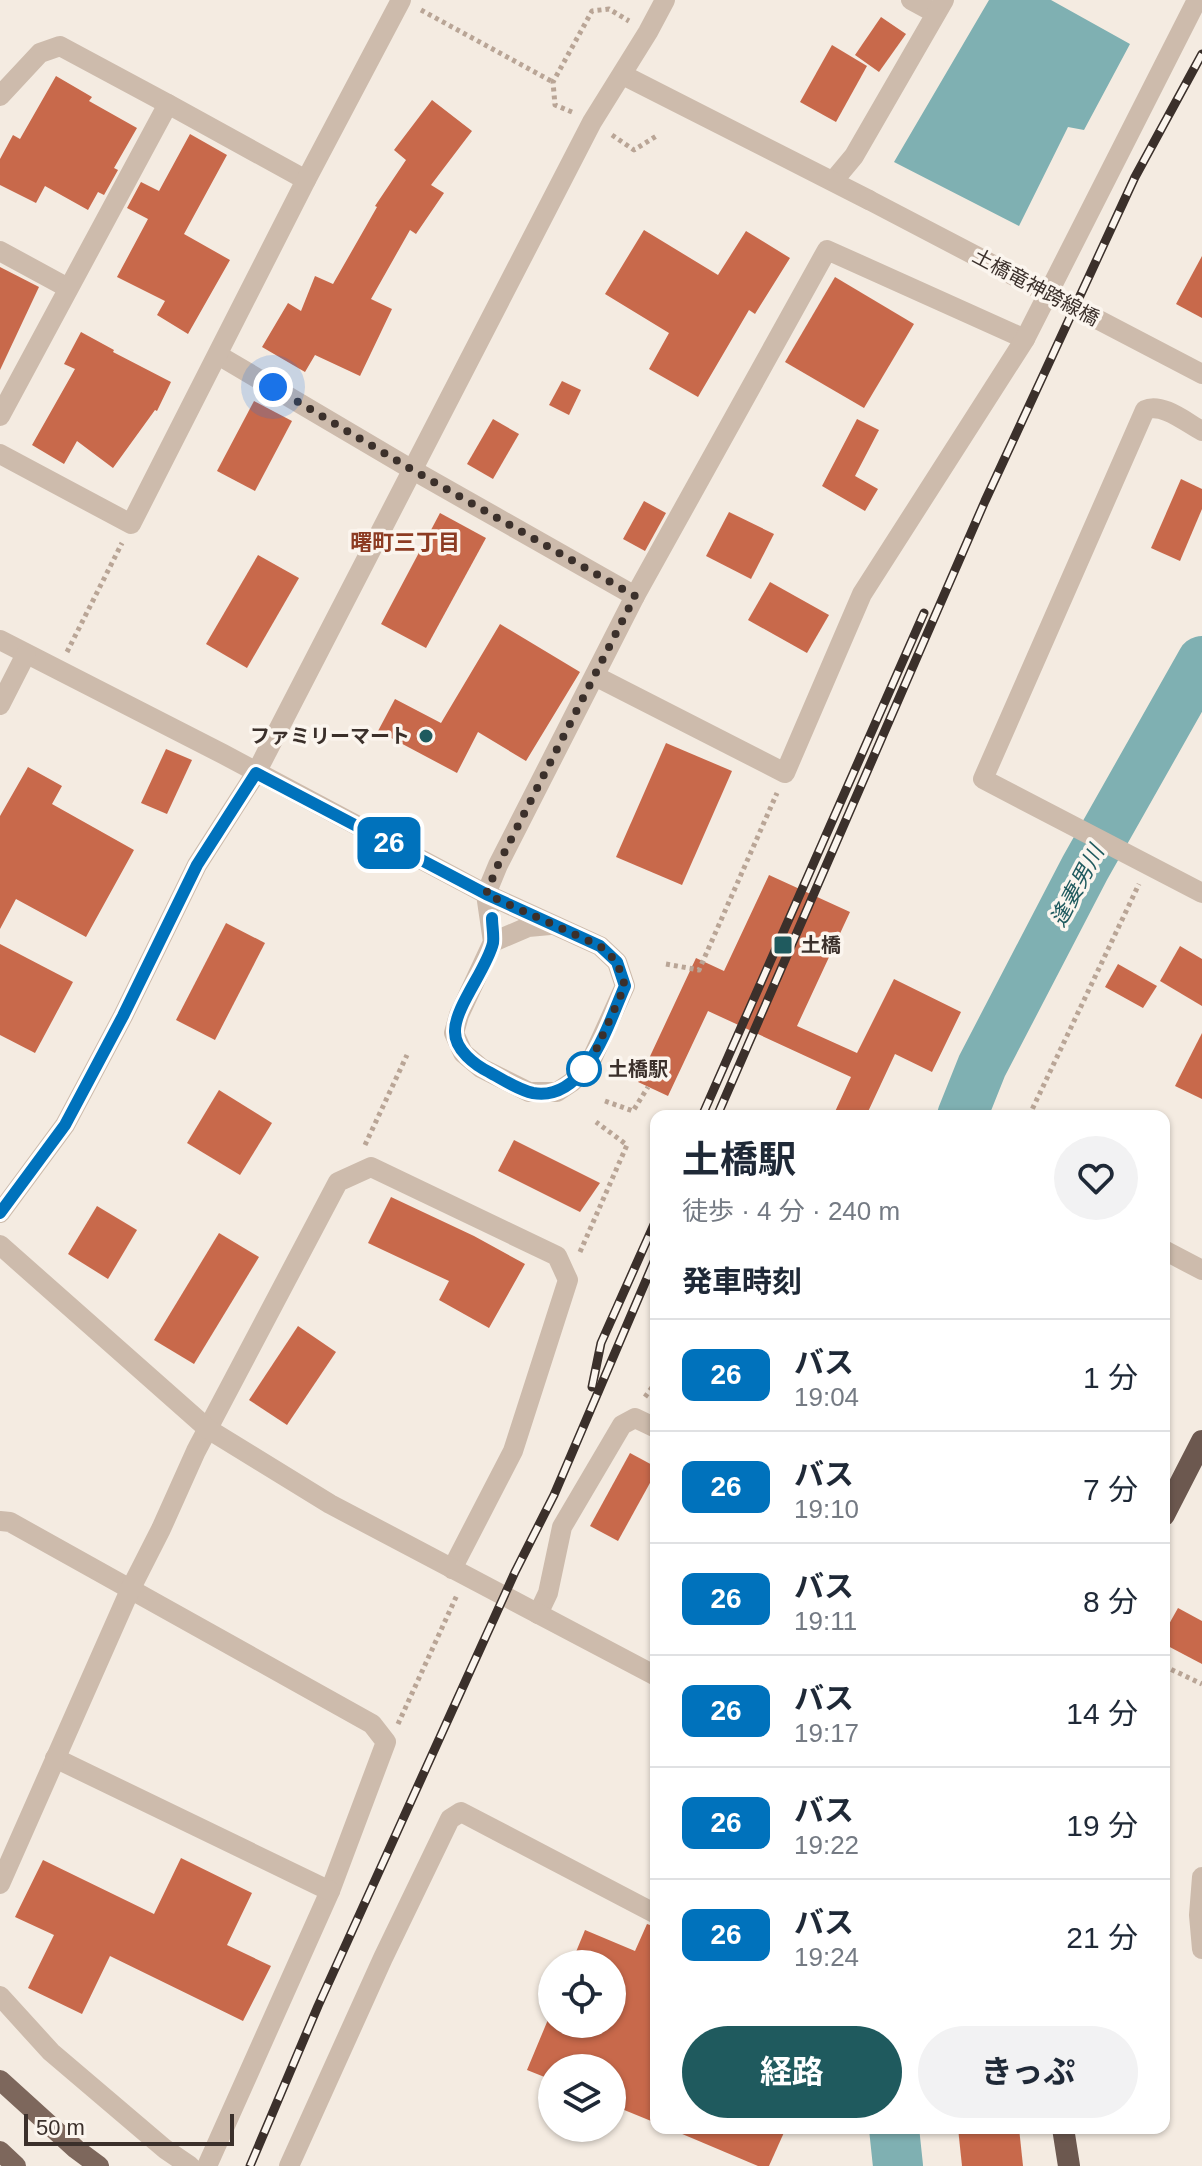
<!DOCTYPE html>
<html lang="ja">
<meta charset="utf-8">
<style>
:root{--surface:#fff;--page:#f2f2f3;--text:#1f2937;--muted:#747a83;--line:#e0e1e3;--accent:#1f5a5e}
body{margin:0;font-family:Helvetica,"Noto Sans JP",sans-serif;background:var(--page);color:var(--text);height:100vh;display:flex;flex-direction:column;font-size:30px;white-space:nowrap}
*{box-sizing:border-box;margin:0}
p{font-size:26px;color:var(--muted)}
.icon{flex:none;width:44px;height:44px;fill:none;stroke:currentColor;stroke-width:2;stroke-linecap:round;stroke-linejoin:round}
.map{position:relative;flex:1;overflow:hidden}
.drawer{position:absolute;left:650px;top:1110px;width:520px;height:1024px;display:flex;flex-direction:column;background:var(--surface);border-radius:16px;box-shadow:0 2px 6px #0004}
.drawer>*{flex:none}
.badge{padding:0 16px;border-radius:12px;font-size:28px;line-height:52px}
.fabs{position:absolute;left:538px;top:1950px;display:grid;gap:16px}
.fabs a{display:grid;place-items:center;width:88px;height:88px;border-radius:50%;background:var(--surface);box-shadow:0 2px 6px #0004;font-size:40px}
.scale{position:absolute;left:24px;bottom:20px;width:210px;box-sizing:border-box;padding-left:8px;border:4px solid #3b302b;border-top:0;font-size:22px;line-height:28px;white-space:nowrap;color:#3b302b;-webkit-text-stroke:6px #fbf5ee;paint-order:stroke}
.you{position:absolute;width:40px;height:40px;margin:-20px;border:6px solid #fff;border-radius:50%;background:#1a73e8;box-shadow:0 0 0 12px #1a73e833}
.map>.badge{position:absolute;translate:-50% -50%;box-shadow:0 0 0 4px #fff}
h2{padding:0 32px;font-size:30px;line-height:72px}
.round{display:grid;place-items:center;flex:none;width:84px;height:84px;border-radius:42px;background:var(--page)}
.headline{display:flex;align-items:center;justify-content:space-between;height:136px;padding:0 32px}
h1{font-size:38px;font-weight:700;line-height:60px}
.action{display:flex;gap:16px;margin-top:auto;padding:16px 32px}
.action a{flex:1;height:92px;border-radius:48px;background:var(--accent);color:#fff;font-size:32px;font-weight:700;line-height:92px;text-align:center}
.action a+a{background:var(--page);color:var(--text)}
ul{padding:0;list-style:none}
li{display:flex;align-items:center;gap:24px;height:112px;padding:0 32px;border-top:2px solid var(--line)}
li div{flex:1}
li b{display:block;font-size:30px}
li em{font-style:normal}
li .badge{min-width:88px;font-weight:700;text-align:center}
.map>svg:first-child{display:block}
.water{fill:#7fb0b2}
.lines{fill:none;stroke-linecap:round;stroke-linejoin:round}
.river{stroke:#7fb0b2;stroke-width:50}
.building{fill:#c8694b}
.path{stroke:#b9a596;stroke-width:5;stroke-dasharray:4 4;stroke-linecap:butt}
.minor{stroke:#cdbbac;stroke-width:20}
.tertiary{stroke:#cdbbac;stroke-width:20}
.primary{stroke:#7d675c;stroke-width:20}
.trunk{stroke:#6c584f;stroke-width:22}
.rail-casing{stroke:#3b302b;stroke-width:9}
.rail{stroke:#fbf5ee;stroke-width:6;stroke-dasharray:18;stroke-linecap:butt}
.tertiary-bridge{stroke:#cdbbac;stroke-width:20}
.line-casing{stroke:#fff;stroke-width:18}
.line{stroke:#0072bc;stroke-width:12}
.walk{stroke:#3b302b;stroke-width:8;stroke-dasharray:0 14.4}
.poi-dot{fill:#1f5a5e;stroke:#fbf5ee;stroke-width:3}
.stop-dot{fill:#fff;stroke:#0072bc;stroke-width:4}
.labels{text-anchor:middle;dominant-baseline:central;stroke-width:7;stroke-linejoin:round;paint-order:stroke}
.street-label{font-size:20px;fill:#3b302b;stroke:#fbf5ee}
.poi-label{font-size:20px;font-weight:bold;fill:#3b302b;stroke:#fbf5ee;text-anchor:end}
.stop-label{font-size:20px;font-weight:bold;fill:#3b302b;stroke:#fbf5ee;text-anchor:start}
.neighbourhood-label{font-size:22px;font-weight:bold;fill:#8c3b22;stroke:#fbf5ee}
.water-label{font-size:22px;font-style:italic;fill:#1f5a5e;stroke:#fbf5ee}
</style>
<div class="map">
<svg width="1202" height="2166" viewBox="0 0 1202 2166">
<rect width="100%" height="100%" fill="#f4ebe1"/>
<polygon class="water" points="989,0 1051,0 1130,44 1084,130 1068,127 1019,226 894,162"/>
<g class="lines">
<g class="river">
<polyline points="962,1116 982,1066 1085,868 1202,661"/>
<polyline points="894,2128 898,2166"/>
</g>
</g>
<g class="building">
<polygon points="881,17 906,34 879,72 855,55"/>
<polygon points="832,45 867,66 836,122 800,102"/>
<polygon points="56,76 92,97 89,101 137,128 114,168 118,170 104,195 98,192 88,210 45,186 36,203 0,185 0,159 13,135 20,139"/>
<polygon points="432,100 472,131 431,185 444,193 416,234 410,230 371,299 392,309 360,376 315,355 305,372 262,347 288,303 301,311 315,276 333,284 377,207 375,206 406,160 394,150"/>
<polygon points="190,134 227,155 184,234 230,260 188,334 157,315 165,301 117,277 148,219 127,208 141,182 159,191"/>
<polygon points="644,230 718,275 746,231 790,258 755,314 749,310 698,397 649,369 669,333 605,294"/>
<polygon points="1202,256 1202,318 1176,304"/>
<polygon points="0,267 39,287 0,370"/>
<polygon points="835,277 914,324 864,408 785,362"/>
<polygon points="81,332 114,350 113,352 171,382 157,411 155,410 113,468 77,441 64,464 32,445 75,369 64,364"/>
<polygon points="562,381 581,390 569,415 549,405"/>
<polygon points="254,401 292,421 255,491 217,471"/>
<polygon points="493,419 519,434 493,479 467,464"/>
<polygon points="857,419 879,430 855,476 878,489 865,511 822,486"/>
<polygon points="1181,479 1202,489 1202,509 1180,561 1151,548"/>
<polygon points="644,501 666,513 645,551 623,539"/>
<polygon points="729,512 774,534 751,579 706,556"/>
<polygon points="440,513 486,538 426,648 381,624"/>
<polygon points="258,555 299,578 247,668 206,644"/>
<polygon points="770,582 829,615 807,653 748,620"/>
<polygon points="500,624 580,672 526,761 478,732 457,773 378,731 395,699 441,723"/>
<polygon points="666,743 732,771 682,885 616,857"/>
<polygon points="166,749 192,760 167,814 141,803"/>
<polygon points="28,767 62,786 52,804 134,850 86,937 16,899 0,929 0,816"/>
<polygon points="769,875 850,912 797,1026 857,1053 894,979 961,1012 932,1072 895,1054 866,1116 833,1116 851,1077 708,1011 668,1096 638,1082 696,958 724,971"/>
<polygon points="226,923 265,943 215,1040 176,1020"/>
<polygon points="0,944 73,982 35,1053 0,1035"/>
<polygon points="1180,946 1202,959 1202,1006 1160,981"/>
<polygon points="1118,964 1157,986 1143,1008 1105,987"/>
<polygon points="1202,1033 1202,1099 1175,1086"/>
<polygon points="219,1090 272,1123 240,1175 187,1143"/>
<polygon points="514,1140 600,1183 580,1212 498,1171"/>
<polygon points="391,1197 474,1236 525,1264 489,1328 439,1300 449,1281 368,1243"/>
<polygon points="97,1206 137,1230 108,1279 68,1254"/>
<polygon points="219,1233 259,1257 194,1364 154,1340"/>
<polygon points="298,1326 336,1352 287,1425 249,1400"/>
<polygon points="630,1453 656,1467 656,1472 618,1541 590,1526"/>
<polygon points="1178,1608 1202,1621 1202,1664 1164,1644 1164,1633"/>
<polygon points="181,1858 252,1893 227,1945 271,1966 243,2021 110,1956 82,2014 28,1988 54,1935 15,1917 43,1860 154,1914"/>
<polygon points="647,1924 656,1927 656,2123 612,2105 612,2068 552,2068 552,2080 527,2070 552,2010 552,2024 612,2024 612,1964 571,1964 585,1930 635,1951"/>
<polygon points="668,2128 786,2128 769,2166 758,2166"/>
<polygon points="958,2128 1019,2128 1023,2166 962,2166"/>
</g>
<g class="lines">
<g class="path">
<polyline points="421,10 553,82"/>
<polyline points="572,112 555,105 553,82 592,11 609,9 629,21"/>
<polyline points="612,135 634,150 658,135"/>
<polyline points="67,652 122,543"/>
<polyline points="666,964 699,970 777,793"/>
<polyline points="605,1101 633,1111 648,1087"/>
<polyline points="1029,1116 1139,884"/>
<polyline points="365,1145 407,1055"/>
<polyline points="580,1252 627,1145 596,1122"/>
<polyline points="645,1397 656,1382"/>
<polyline points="1164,1666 1202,1684"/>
<polyline points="398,1724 457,1595"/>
</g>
<g class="minor">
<polyline points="911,0 935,13"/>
<polyline points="0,96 40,53 60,46 168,104"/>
<polyline points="834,180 854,156 944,0"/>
<polyline points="0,251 68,288"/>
<polyline points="218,355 411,469 635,596"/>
<polyline points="0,416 168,104 306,180"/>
<path d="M1202,431C1187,423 1162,402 1145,410L983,779L1202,893"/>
<polyline points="0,454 131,524 306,180 401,0"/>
<polyline points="0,640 223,754 486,894 600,946 617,962 625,986 591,1061 572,1082 557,1092 529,1092 481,1068 463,1053 454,1033 459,1015 493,942 486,894 498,865 635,596 827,250 1025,339"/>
<polyline points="595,676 785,773 862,594 1025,339 1197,0"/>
<polyline points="0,705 26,654"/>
<polyline points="493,942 528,927 550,925"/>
<polyline points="0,1521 10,1522 372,1724 386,1742 330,1891 207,2166"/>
<polyline points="538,1614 548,1593 562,1527 622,1425 635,1418 656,1428"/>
<polyline points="55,1758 330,1891"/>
<polyline points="1202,1877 1199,1915 1202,1949"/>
<polyline points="0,1884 130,1590 161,1529 196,1451 338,1182 371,1167 557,1256 568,1280 513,1451 452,1569"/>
<polyline points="0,1996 51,2052 165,2149 190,2166"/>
<polyline points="289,2166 383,1958 450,1819 461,1812 656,1914"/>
</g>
<g class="tertiary">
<polyline points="623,75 869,200"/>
<polyline points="0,1213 65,1125 123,1016 197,865 256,773 592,122 648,32 665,0"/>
<polyline points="0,1245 208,1429 330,1504 656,1676"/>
<polyline points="1164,1250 1202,1270"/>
</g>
<g class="primary">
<polyline points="0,2080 76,2149 99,2166"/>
<polyline points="0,2151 16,2166"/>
</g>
<g class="trunk">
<polyline points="1164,1515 1202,1441"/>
<polyline points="1063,2128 1069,2166"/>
</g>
<g class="rail-casing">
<g id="rail">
<polyline points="702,1116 924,613"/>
<polyline points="717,1116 985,501 1135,177 1202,54"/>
<polyline points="592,1387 601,1343 656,1220"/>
<polyline points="250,2166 318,2006 515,1572 554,1495 656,1257"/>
</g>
</g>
<use href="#rail" class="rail"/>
<polyline class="tertiary-bridge" points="869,200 1202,374"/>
</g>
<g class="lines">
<g class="line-casing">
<path id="line" d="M0,1213L65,1125L123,1016L197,865L256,773L486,894L600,946L617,962L625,986C608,1024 586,1102 533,1093C518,1090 502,1079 489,1072C475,1065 455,1050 455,1032C454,1008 487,969 493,943C494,935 492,926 492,918"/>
</g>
<use href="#line" class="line"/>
<polyline class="walk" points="273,387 411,469 635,596 498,865 486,894 600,946 617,962 625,986 591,1061 584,1069"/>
</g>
<g class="poi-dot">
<circle cx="426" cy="736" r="8"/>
<rect x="773" y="935" width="20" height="20" rx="4"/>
</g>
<circle class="stop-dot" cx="584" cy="1069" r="16"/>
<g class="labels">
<g class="street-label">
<text transform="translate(1036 287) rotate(28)">土橋竜神跨線橋</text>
</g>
<g class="poi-label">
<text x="410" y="736">ファミリーマート</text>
<text x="801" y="945" text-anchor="start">土橋</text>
</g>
<g class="stop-label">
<text x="608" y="1069">土橋駅</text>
</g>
<g class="neighbourhood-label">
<text x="405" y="542">曙町三丁目</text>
</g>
<g class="water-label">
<text transform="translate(1077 886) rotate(-62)">逢妻男川</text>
</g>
</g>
</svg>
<div class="fabs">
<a><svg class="icon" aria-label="locate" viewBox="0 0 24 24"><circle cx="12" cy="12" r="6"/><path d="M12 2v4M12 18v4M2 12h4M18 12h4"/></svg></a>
<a><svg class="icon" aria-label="layers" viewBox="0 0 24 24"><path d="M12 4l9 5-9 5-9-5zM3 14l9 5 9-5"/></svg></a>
</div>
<div class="scale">50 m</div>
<div class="you" style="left:273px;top:387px"></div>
<b class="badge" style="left:389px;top:843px;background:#0072bc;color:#fff">26</b>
<section class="drawer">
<div class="headline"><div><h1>土橋駅</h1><p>徒歩 · 4 分 · 240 m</p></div><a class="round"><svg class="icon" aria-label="heart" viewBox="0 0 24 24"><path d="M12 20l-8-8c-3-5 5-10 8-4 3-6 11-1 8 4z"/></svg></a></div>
<h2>発車時刻</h2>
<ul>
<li><span class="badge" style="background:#0072bc;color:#fff">26</span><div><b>バス</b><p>19:04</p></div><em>1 分</em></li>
<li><span class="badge" style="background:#0072bc;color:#fff">26</span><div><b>バス</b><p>19:10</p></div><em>7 分</em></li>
<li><span class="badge" style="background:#0072bc;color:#fff">26</span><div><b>バス</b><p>19:11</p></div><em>8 分</em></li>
<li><span class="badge" style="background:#0072bc;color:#fff">26</span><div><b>バス</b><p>19:17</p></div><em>14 分</em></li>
<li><span class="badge" style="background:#0072bc;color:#fff">26</span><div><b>バス</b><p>19:22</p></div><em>19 分</em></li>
<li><span class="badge" style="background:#0072bc;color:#fff">26</span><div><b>バス</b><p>19:24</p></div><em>21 分</em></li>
</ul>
<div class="action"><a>経路</a><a>きっぷ</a></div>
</section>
</div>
